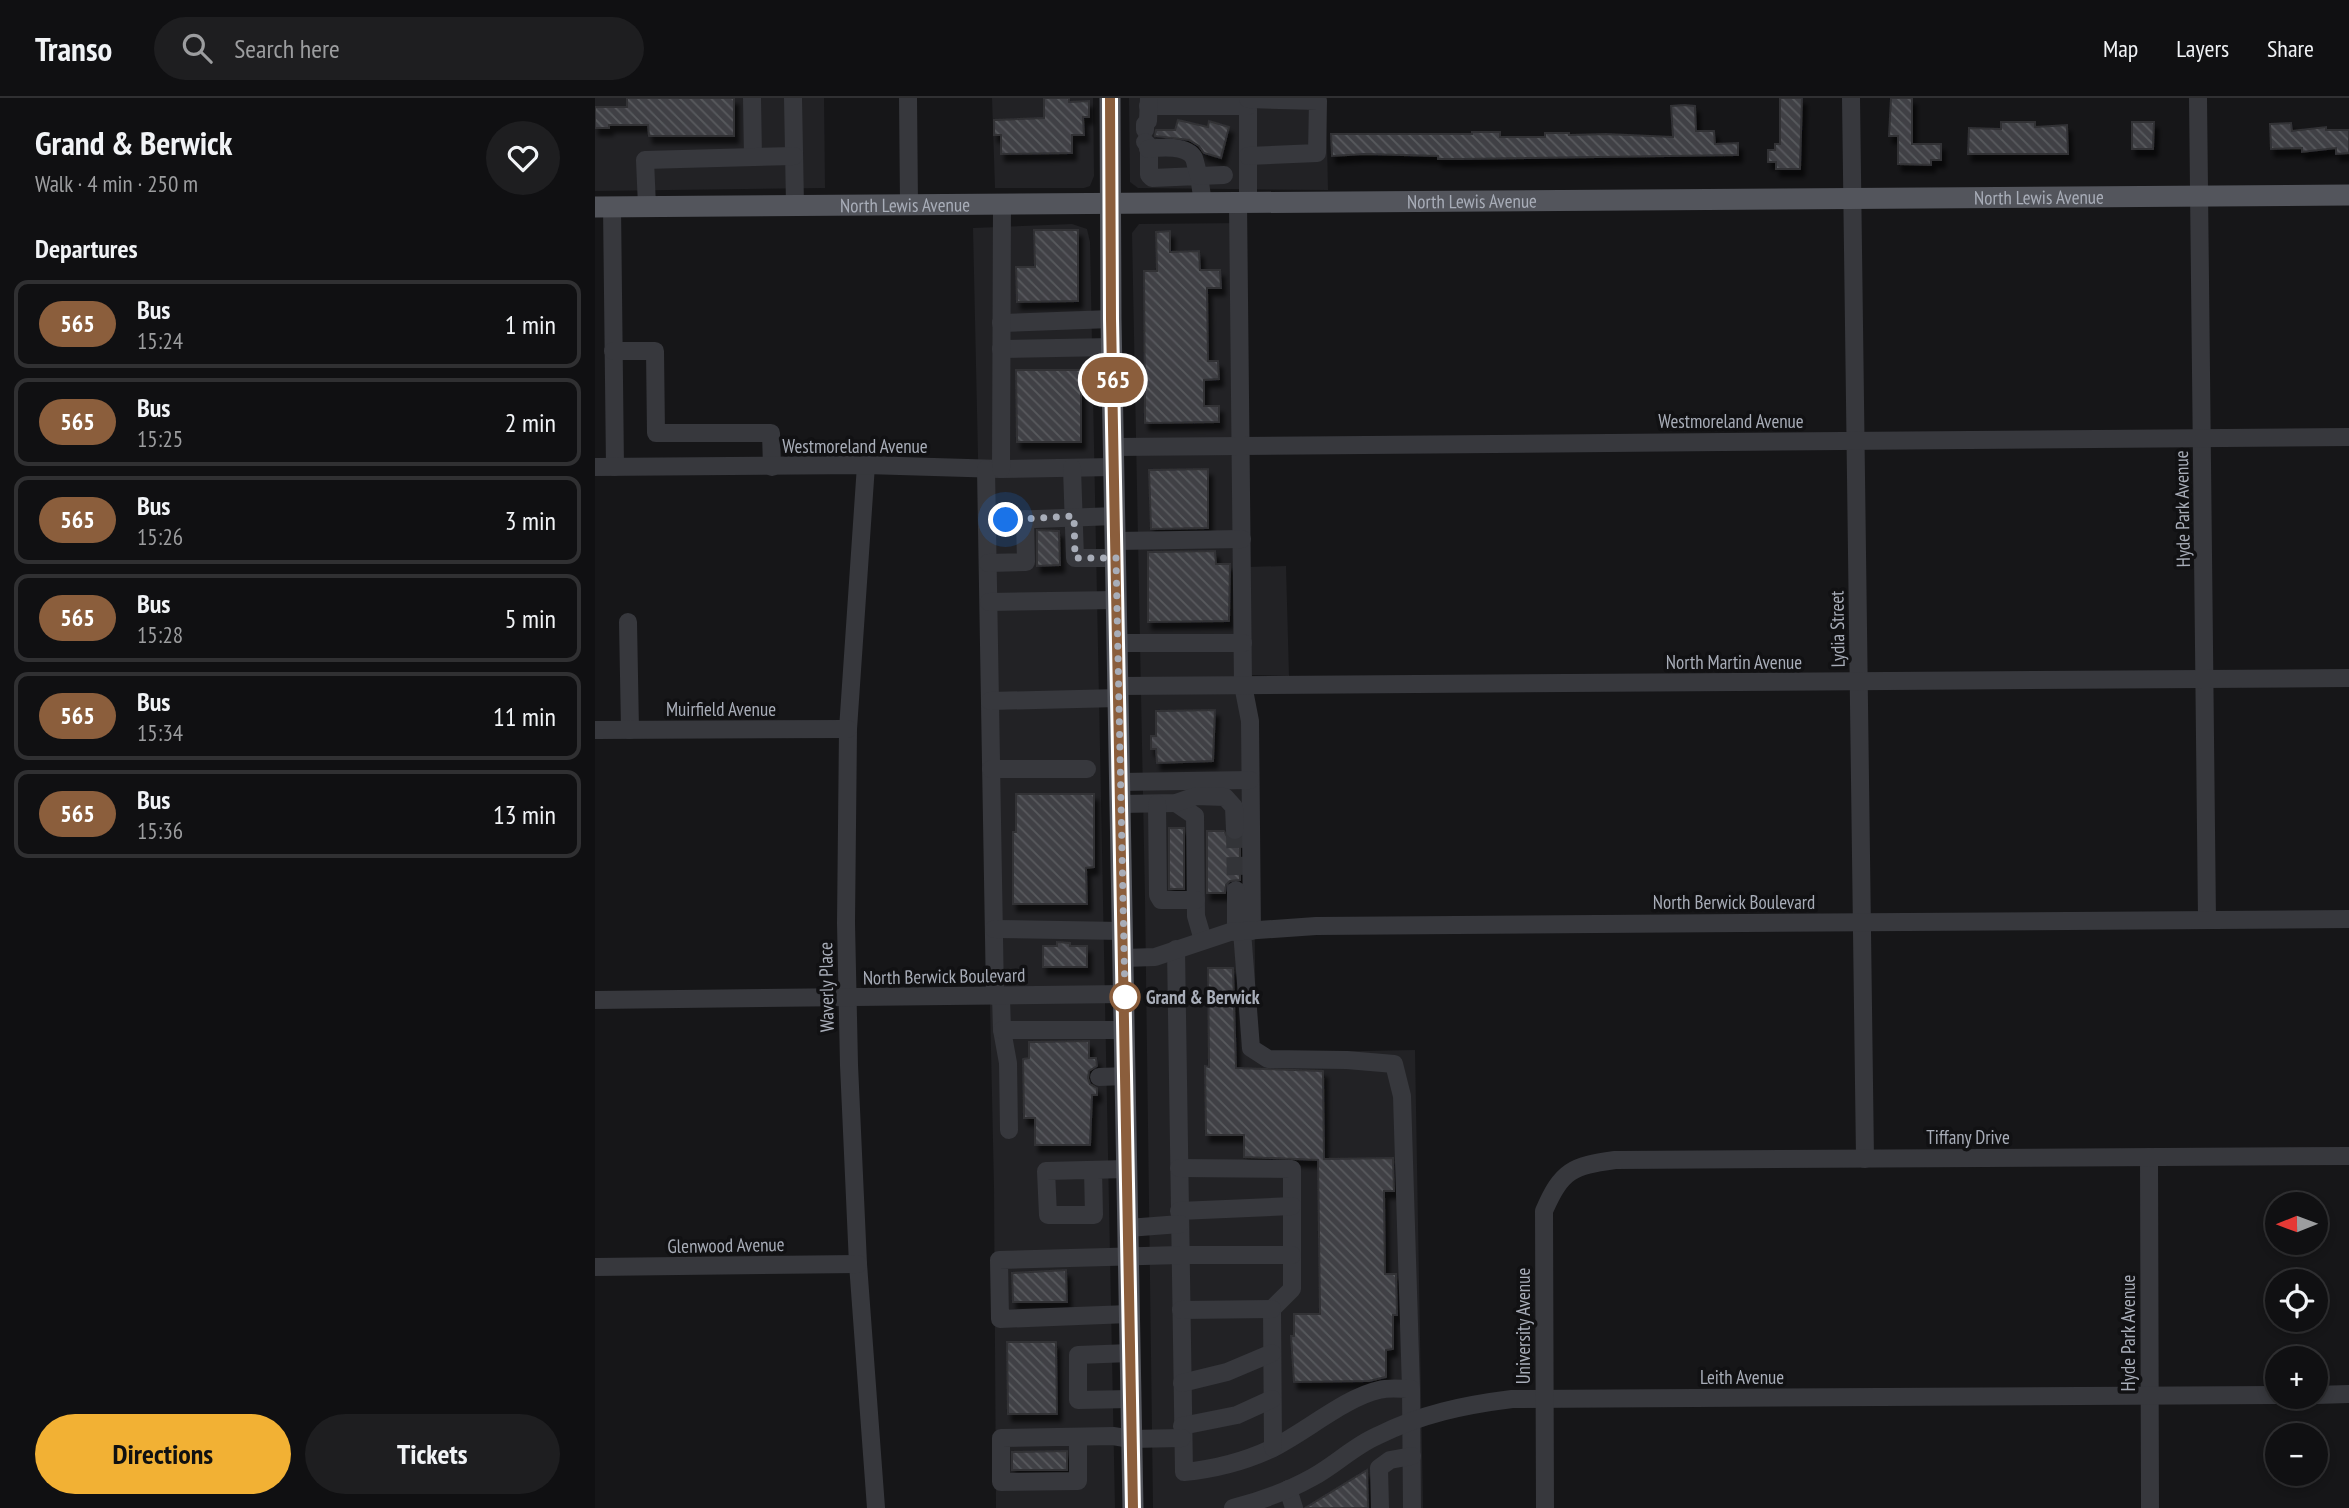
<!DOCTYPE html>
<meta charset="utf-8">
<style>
:root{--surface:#101012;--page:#1e1e20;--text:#f1f3f6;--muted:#9c9d9f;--line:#303032;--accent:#f2b134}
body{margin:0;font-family:"PT Sans Narrow",sans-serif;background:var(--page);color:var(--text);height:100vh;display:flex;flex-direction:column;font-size:26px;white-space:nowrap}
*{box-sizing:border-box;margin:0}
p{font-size:23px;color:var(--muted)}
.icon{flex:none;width:38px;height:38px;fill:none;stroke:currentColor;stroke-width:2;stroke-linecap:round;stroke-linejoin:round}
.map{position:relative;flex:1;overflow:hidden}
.panel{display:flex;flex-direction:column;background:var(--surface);width:595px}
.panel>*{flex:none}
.badge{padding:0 14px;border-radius:23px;font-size:24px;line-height:46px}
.needle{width:46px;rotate:269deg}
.controls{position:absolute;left:1670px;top:1094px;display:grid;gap:14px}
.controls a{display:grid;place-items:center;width:63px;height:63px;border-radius:50%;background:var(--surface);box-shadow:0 4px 10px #0003,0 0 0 2px var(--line);font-size:35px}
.you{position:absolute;width:35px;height:35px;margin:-18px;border:5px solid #fff;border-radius:50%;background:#1a73e8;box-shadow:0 0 0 10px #1a73e833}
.map>.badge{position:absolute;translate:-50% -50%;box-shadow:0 0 0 4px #fff}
h2{padding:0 35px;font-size:26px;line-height:63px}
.round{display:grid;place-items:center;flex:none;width:74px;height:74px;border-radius:37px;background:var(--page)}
.summary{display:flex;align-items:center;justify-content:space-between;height:119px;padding:0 35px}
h1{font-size:33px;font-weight:700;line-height:52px}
.action{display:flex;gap:14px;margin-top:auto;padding:14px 35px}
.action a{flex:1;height:80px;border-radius:42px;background:var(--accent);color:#111;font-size:28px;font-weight:700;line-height:80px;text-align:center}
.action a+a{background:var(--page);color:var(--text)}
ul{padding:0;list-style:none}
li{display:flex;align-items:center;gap:21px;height:88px;margin:0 14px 10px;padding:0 21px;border:4px solid var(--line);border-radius:14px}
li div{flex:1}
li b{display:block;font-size:26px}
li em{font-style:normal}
li .badge{min-width:77px;font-weight:700;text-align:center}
header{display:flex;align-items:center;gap:42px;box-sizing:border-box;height:98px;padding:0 35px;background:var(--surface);border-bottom:2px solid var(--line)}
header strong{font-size:33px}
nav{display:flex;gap:38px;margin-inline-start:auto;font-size:24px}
.search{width:490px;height:63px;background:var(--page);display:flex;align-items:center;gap:18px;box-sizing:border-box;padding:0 24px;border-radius:38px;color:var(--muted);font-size:26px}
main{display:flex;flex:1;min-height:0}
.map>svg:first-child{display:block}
.built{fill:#222225}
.building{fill:url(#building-back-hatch);stroke:#303034;stroke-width:2;filter:url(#shadow)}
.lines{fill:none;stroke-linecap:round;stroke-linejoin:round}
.minor-tunnel{stroke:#333438;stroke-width:18;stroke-dasharray:18 9;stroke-linecap:butt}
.minor{stroke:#37383d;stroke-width:18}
.major{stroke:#53555c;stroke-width:21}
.line-casing{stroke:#fff;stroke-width:16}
.line{stroke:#8b5e3c;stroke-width:10}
.walk{stroke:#a8adb8;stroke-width:7;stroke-dasharray:0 12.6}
.stop-dot{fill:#fff;stroke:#8b5e3c;stroke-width:3.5}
.labels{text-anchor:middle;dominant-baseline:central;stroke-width:7;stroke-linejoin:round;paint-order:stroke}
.street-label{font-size:19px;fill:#a8adb8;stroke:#111113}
.stop-label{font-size:19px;font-weight:bold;fill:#a8adb8;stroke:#111113;text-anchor:start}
</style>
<header>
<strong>Transo</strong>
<div class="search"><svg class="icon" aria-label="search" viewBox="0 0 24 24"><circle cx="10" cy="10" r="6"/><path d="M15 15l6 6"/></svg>Search here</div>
<nav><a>Map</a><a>Layers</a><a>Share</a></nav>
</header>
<main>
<section class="panel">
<div class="summary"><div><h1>Grand &amp; Berwick</h1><p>Walk · 4 min · 250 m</p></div><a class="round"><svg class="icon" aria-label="heart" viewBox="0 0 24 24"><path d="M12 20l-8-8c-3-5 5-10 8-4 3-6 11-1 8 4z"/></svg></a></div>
<h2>Departures</h2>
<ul>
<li><span class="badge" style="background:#8b5e3c;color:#fff">565</span><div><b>Bus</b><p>15:24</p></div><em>1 min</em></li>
<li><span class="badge" style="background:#8b5e3c;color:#fff">565</span><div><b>Bus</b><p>15:25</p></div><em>2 min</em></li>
<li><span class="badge" style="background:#8b5e3c;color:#fff">565</span><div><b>Bus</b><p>15:26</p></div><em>3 min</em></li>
<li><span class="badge" style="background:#8b5e3c;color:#fff">565</span><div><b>Bus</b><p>15:28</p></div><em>5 min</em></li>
<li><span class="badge" style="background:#8b5e3c;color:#fff">565</span><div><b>Bus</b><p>15:34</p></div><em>11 min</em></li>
<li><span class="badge" style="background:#8b5e3c;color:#fff">565</span><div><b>Bus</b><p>15:36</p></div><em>13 min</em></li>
</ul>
<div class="action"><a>Directions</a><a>Tickets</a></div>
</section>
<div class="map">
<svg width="1754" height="1410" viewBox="0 0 1754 1410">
<defs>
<pattern id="building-back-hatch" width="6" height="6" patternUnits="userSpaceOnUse" patternTransform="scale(1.75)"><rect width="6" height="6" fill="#404145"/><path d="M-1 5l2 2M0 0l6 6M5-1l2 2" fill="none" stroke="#595a5e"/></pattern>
<filter id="shadow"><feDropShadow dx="4" dy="7" stdDeviation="2" flood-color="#0009"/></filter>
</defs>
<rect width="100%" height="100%" fill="#161618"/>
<g class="built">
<polygon points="0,0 229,0 230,90 0,93"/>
<polygon points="397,0 498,0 499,78 495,88 489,90 400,90"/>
<polygon points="534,0 731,0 733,92 543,90 535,84"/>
<polygon points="650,125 652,469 691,468 694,578 657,577 661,955 820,952 828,1410 558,1410 550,801 537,135 544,126"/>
<polygon points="477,126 492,131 495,144 520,1410 401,1410 399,1089 378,130"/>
</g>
<g class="building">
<polygon points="32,0 139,0 139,38 54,38 53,27 14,27 14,30 0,30 0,9 32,9"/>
<polygon points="449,0 474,0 474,4 494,3 494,19 488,19 489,37 477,37 477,55 406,56 406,37 399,37 399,22 449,20"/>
<polygon points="1185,0 1207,0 1205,71 1181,71 1181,64 1173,64 1173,52 1180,52 1180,46 1185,46"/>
<polygon points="1296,0 1317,0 1317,46 1346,46 1346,62 1336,62 1336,67 1303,66 1303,38 1294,38"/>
<polygon points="1089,7 1100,8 1101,33 1119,33 1120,46 1143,45 1143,57 869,61 843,61 843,58 770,56 737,58 736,36 877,36 877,34 905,34 905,39 950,39 950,35 974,35 974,37 1011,36 1078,39 1076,8"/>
<polygon points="583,22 613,29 614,23 634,29 626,60 609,55 604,48 594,42 560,38 561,32 580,32"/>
<polygon points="1406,24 1440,24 1440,29 1472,27 1473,56 1373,56 1374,30 1406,31"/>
<polygon points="1537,24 1559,24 1558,51 1537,51"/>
<polygon points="1696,25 1697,33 1731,29 1731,32 1754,32 1754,55 1741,56 1741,50 1707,54 1707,50 1676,51 1675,26"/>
<polygon points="439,132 483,132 483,203 422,204 421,169 440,169"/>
<polygon points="575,133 575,154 604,153 605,172 625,172 626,190 612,190 613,263 623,263 624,281 609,282 609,308 624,308 624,324 550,325 549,173 562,173 561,134"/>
<polygon points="421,272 486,272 486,344 422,344"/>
<polygon points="613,371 613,430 556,431 554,372"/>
<polygon points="442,432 464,433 465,467 442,468"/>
<polygon points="620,453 621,466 635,466 634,523 553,524 553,454"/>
<polygon points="620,612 618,663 562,665 561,651 556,651 556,638 561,638 561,613"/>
<polygon points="421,696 499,696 499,769 491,770 492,806 418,806 418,734 421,734"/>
<rect x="574" y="730" width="15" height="61"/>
<polygon points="612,733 629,733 634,742 645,742 645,782 635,783 631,787 630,795 612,795"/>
<polygon points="462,844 475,845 475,848 492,848 492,869 448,869 448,848 462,848"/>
<polygon points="613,870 638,870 641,970 728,973 729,1061 798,1060 799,1093 789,1093 790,1176 801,1176 802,1217 798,1217 798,1251 791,1252 791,1279 774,1283 699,1284 696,1238 699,1238 699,1216 725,1216 723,1062 649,1059 649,1037 611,1037 610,968 614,969"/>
<polygon points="494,943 494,960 501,960 502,968 494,973 493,980 495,986 502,990 502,997 497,997 495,1047 440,1047 440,1020 429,1020 428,961 434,960 434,944"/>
<polygon points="471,1172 472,1204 418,1204 417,1175"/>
<polygon points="412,1244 461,1244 462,1316 413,1316"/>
<polygon points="472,1353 472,1372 417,1372 417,1354"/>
<polygon points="772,1372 773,1410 710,1410"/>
</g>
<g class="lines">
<polyline class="minor-tunnel" points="640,732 641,792"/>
<g class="minor">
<polyline points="157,0 158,59"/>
<polyline points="198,0 200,107"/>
<polyline points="313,0 314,106"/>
<polyline points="653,0 653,104"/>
<polyline points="1256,0 1270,1061"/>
<polyline points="1603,0 1612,822"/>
<polyline points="553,8 653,8"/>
<polyline points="550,32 550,26 553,23 554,0"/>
<polyline points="550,44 554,48 554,77 557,80 604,78 608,105"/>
<path d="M553,51C566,49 592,47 599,60C601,66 602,73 604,78L629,77"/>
<polyline points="653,58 722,55 723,3 653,1"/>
<polyline points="643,104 648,587 655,623 657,833"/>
<polyline points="17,108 20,369"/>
<polyline points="52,108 50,62 199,58"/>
<polyline points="406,225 516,221"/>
<polyline points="406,251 517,249"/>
<polyline points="18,253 60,253 61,335 176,335 177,369"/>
<polyline points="519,349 1754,339"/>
<polyline points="271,367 253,631 251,825 254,967 263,1166 281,1410"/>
<polyline points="0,369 271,367 406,371 519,369"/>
<polyline points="477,370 480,460 521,460"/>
<polyline points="391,371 400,898"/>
<polyline points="406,371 407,106"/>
<polyline points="392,423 520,418"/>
<polyline points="521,443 647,441"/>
<polyline points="393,465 431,464 430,421"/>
<polyline points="394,504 522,502"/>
<polyline points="33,524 35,632"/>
<polyline points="523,545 648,545"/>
<polyline points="523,588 1754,580"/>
<polyline points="395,603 524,600"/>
<polyline points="0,632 253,631"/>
<polyline points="396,671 492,671"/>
<polyline points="525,684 655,682"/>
<polyline points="581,705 600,718 601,818 608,842"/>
<polyline points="526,706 581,705 601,698 630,699 639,709 640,732"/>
<polyline points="562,706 563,797 566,802 601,802"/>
<polyline points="641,792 641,834"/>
<polyline points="399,831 528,833"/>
<polyline points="647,833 656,950 673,961 752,962 799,966 807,998 816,1291"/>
<path d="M581,851L589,1374C620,1371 648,1364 676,1351C709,1335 751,1299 784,1292C794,1289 806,1291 816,1291L817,1410"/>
<polyline points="529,860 560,859 635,834 721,828 1754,821"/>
<polyline points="406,898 407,932 413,965 414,1032"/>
<polyline points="0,902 530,896"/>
<polyline points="407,932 530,932"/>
<polyline points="504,979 531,978"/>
<polyline points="1554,1059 1555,1410"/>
<polyline points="584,1070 697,1071 697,1191 677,1211 678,1350"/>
<polyline points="498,1072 499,1117 453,1117 451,1073 532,1071"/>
<polyline points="584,1113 697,1108"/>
<polyline points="533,1130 585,1126"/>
<polyline points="0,1169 263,1166"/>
<polyline points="586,1212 677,1211"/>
<polyline points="534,1216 405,1221 404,1162 585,1157 697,1157"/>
<polyline points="535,1255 483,1257 483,1302 535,1301"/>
<polyline points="587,1285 632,1274 677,1255"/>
<polyline points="1720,1297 1754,1296"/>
<polyline points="587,1328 642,1317 677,1301"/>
<polyline points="483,1339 483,1383 406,1384 406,1340 518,1338 536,1341 587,1340"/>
<polyline points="693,1391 699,1410"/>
<path d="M638,1410C665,1403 693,1393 718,1379C740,1367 759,1348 782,1338C826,1316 869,1307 917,1301L1682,1297"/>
<polyline points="785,1410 784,1370 795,1362 817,1358"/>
<path d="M950,1410L949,1113C967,1072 977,1068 1020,1062L1754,1058"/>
</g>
<g class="major">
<polyline points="515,0 516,221 538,1410"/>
<path id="s1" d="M0,109L1754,97"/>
</g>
</g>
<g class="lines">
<g class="line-casing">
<polyline id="line" points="515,0 516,221 538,1410"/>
</g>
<use href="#line" class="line"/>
<polyline class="walk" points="411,422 479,418 480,460 521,460 530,899"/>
</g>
<circle class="stop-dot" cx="530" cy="899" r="14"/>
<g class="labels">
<g class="street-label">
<text stroke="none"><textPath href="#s1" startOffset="1444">North Lewis Avenue</textPath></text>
<text stroke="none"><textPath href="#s1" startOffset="877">North Lewis Avenue</textPath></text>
<text stroke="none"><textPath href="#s1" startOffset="310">North Lewis Avenue</textPath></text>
<text x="1136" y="323">Westmoreland Avenue</text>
<text x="260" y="348">Westmoreland Avenue</text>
<text transform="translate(1587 411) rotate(-91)">Hyde Park Avenue</text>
<text transform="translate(1242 531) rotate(-91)">Lydia Street</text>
<text x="1139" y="564">North Martin Avenue</text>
<text x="126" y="611">Muirfield Avenue</text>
<text x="1139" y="804">North Berwick Boulevard</text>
<text transform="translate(349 878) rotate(-1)">North Berwick Boulevard</text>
<text transform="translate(231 889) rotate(-91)">Waverly Place</text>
<text x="1373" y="1039">Tiffany Drive</text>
<text transform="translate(131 1147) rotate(-1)">Glenwood Avenue</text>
<text transform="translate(928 1228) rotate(-90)">University Avenue</text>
<text transform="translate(1533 1235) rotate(-90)">Hyde Park Avenue</text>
<text x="1147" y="1279">Leith Avenue</text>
</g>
<g class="stop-label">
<text x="551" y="899">Grand &amp; Berwick</text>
</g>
</g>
</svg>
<div class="controls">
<a><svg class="needle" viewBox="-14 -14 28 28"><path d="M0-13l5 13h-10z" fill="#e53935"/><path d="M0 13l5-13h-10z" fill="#9c9d9f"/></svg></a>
<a><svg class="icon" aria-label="locate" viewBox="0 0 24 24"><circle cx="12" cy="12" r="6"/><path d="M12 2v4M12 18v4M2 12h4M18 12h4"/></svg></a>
<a>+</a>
<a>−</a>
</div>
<div class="you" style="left:411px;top:422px"></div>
<b class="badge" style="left:518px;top:282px;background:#8b5e3c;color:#fff">565</b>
</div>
</main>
